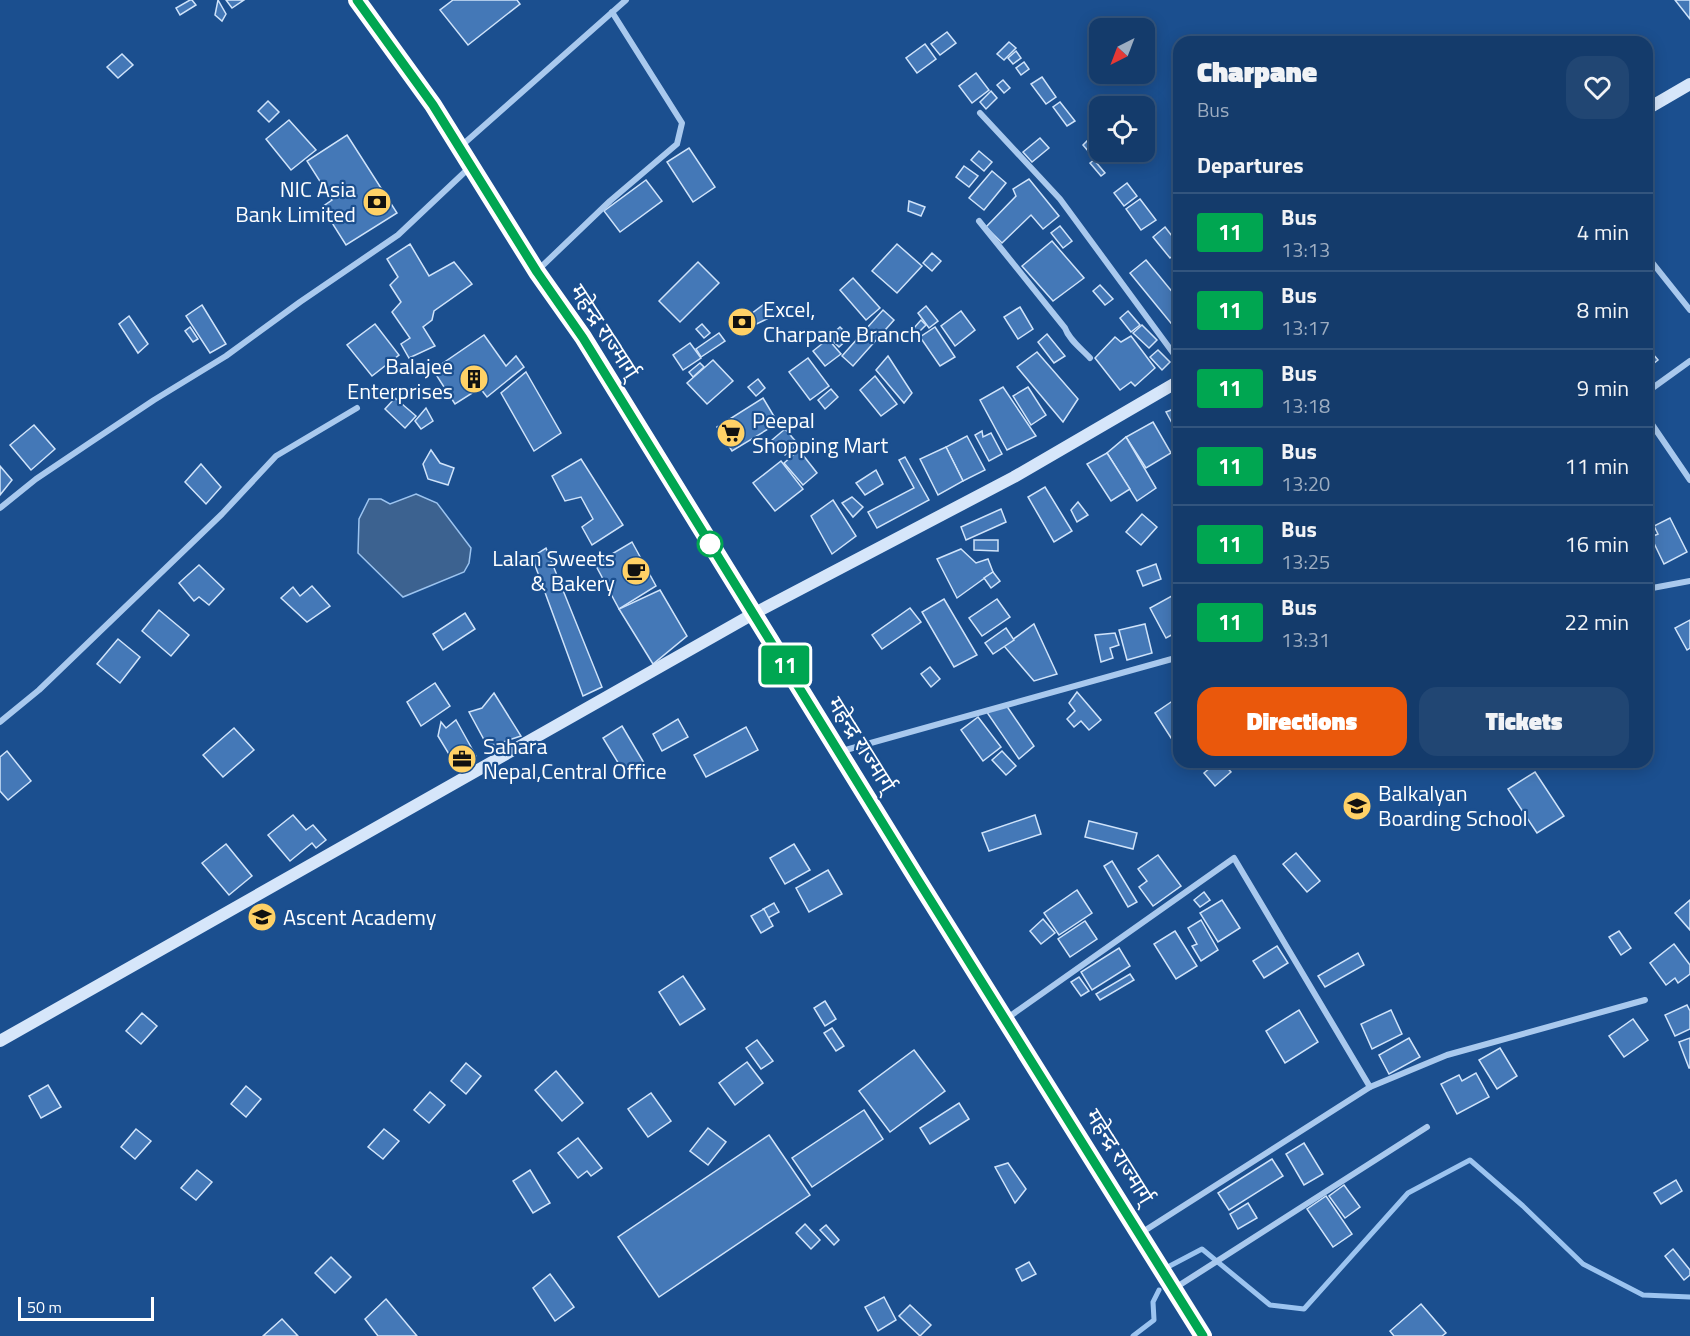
<!DOCTYPE html>
<meta charset="utf-8">
<style>
:root{--surface:#143b6b;--page:#214673;--text:#f1f3f6;--muted:#9dadc1;--line:#33557e;--accent:#ea580c}
body{margin:0;font-family:"Titillium Web","Noto Sans Devanagari",sans-serif;background:var(--page);color:var(--text);height:100vh;display:flex;flex-direction:column;font-size:22px;white-space:nowrap}
*{box-sizing:border-box;margin:0}
p{font-size:20px;color:var(--muted)}
.icon{flex:none;width:33px;height:33px;fill:none;stroke:currentColor;stroke-width:2;stroke-linecap:round;stroke-linejoin:round}
.map{position:relative;flex:1;overflow:hidden}
.panel{position:absolute;left:1173px;top:36px;width:480px;height:732px;display:flex;flex-direction:column;background:var(--surface);border-radius:18px;box-shadow:0 3px 15px #0003,0 0 0 2px var(--line)}
.panel>*{flex:none}
.badge{padding:0 12px;border-radius:4px;font-size:21px;line-height:39px}
.needle{width:39px;rotate:222deg}
.controls{position:absolute;left:1089px;top:18px;display:grid;gap:12px}
.controls a{display:grid;place-items:center;width:66px;height:66px;border-radius:12px;background:var(--surface);box-shadow:0 3px 15px #0003,0 0 0 2px var(--line);font-size:30px}
.scale{position:absolute;left:18px;bottom:15px;width:136px;box-sizing:border-box;padding-left:6px;border:3px solid #fff;border-top:0;font-size:16px;line-height:21px;white-space:nowrap;color:#fff;-webkit-text-stroke:4px #1b4f8f;paint-order:stroke}
.map>.badge{position:absolute;translate:-50% -50%;box-shadow:0 0 0 3px #fff}
h2{padding:0 24px;font-size:22px;line-height:54px}
.round{display:grid;place-items:center;flex:none;width:63px;height:63px;border-radius:18px;background:var(--page)}
.head{display:flex;align-items:center;justify-content:space-between;height:102px;padding:0 24px}
h1{font-size:28px;font-weight:800;line-height:45px}
.primary-button{display:flex;gap:12px;margin-top:auto;padding:12px 24px}
.primary-button a{flex:1;height:69px;border-radius:18px;background:var(--accent);color:#fff;font-size:24px;font-weight:800;line-height:69px;text-align:center}
.primary-button a+a{background:var(--page);color:var(--text)}
ul{padding:0;list-style:none}
li{display:flex;align-items:center;gap:18px;height:78px;padding:0 24px;border-top:2px solid var(--line)}
li div{flex:1}
li b{display:block;font-size:22px}
li em{font-style:normal}
li .badge{min-width:66px;font-weight:700;text-align:center}
.map>svg:first-child{display:block}
.water{fill:#3c6290;stroke:#9cc4f0;stroke-width:1.5}
.lines{fill:none;stroke-linecap:round;stroke-linejoin:round}
.stream{stroke:#9cc4f0;stroke-width:5}
.building{fill:#4478b7;stroke:#cfe3fa;stroke-width:1.5}
.street{stroke:#a9c9ee;stroke-width:6}
.secondary{stroke:#d6e6fa;stroke-width:12}
.highway{stroke:#fff;stroke-width:18}
.line-casing{stroke:#fff;stroke-width:14}
.line{stroke:#00a651;stroke-width:9}
.stop-dot{fill:#fff;stroke:#00a651;stroke-width:3}
.labels{text-anchor:middle;dominant-baseline:central;stroke-width:4.5;stroke-linejoin:round;paint-order:stroke}
.poi-label{font-size:22px;fill:#fff;stroke:#1b4f8f;text-anchor:start}
.street-label{font-size:22px;fill:#fff;stroke:#1b4f8f}
</style>
<div class="map">
<svg width="1690" height="1336" viewBox="0 0 1690 1336">
<rect width="100%" height="100%" fill="#1b4f8f"/>
<polygon class="water" points="416,494 437,503 471,548 469,563 464,572 403,597 358,553 359,519 369,499 381,499 390,504"/>
<g class="lines">
<g class="stream">
<polyline points="1164,1269 1202,1249 1270,1305 1304,1309 1408,1193 1470,1160 1523,1206 1583,1264 1643,1295 1690,1297"/>
<polyline points="1133,1336 1154,1320 1153,1302 1159,1290"/>
</g>
</g>
<g class="building">
<polygon points="190,0 192,0 196,5 180,15 176,8"/>
<polygon points="218,0 226,14 222,21 215,15"/>
<polygon points="226,0 244,0 232,8"/>
<polygon points="453,0 517,0 520,4 468,45 440,10"/>
<polygon points="1675,0 1690,0 1690,19"/>
<polygon points="947,32 956,43 940,55 931,44"/>
<polygon points="1009,42 1016,48 1004,60 997,54"/>
<polygon points="925,44 936,59 917,73 906,58"/>
<polygon points="1016,51 1021,58 1013,64 1008,58"/>
<polygon points="122,54 133,65 118,78 107,67"/>
<polygon points="1024,62 1029,69 1021,75 1016,68"/>
<polygon points="976,73 989,90 972,103 959,86"/>
<polygon points="1042,77 1056,97 1046,104 1031,84"/>
<polygon points="1003,80 1010,88 1004,93 997,85"/>
<polygon points="991,91 997,98 986,109 980,102"/>
<polygon points="268,101 279,112 269,122 258,111"/>
<polygon points="1060,102 1075,121 1067,126 1053,107"/>
<polygon points="289,120 316,150 291,170 266,139"/>
<polygon points="347,135 397,213 346,245 322,207 332,200 307,161"/>
<polygon points="1040,138 1049,148 1032,162 1023,152"/>
<polygon points="1090,138 1101,152 1094,158 1083,145"/>
<polygon points="689,148 715,187 693,202 667,162"/>
<polygon points="979,151 992,162 984,171 971,160"/>
<polygon points="1094,160 1105,173 1101,176 1090,163"/>
<polygon points="964,166 978,176 969,187 956,177"/>
<polygon points="992,171 1006,183 984,210 969,198"/>
<polygon points="1029,179 1059,216 1043,229 1031,215 1002,243 986,227 1016,196 1013,189"/>
<polygon points="646,180 662,201 620,232 604,211"/>
<polygon points="1127,183 1137,196 1124,206 1114,193"/>
<polygon points="1140,199 1156,220 1141,230 1126,209"/>
<polygon points="909,201 925,207 921,216 908,211"/>
<polygon points="1060,226 1072,241 1063,248 1051,233"/>
<polygon points="1165,227 1179,245 1179,251 1170,258 1153,237"/>
<polygon points="1052,241 1084,278 1053,301 1022,266"/>
<polygon points="410,244 429,276 454,262 472,284 434,311 432,320 423,327 435,346 409,358 401,344 410,338 392,312 401,302 390,285 398,277 387,259"/>
<polygon points="897,244 922,266 897,293 872,271"/>
<polygon points="932,253 941,261 932,271 923,263"/>
<polygon points="1146,260 1179,300 1179,333 1130,273"/>
<polygon points="698,262 719,283 680,322 659,301"/>
<polygon points="853,278 880,308 866,320 840,290"/>
<polygon points="1100,285 1113,299 1105,305 1093,291"/>
<polygon points="202,305 226,344 210,353 186,316"/>
<polygon points="763,305 769,318 748,328 743,320"/>
<polygon points="926,306 938,321 929,328 918,313"/>
<polygon points="1020,307 1033,329 1018,339 1004,317"/>
<polygon points="883,310 894,320 853,366 842,356"/>
<polygon points="961,311 975,330 955,346 941,326"/>
<polygon points="1128,311 1140,325 1131,332 1120,318"/>
<polygon points="129,316 148,344 138,353 119,324"/>
<polygon points="921,320 926,325 917,334 913,329"/>
<polygon points="375,324 399,355 372,376 347,345"/>
<polygon points="702,324 710,333 704,338 696,329"/>
<polygon points="1142,325 1157,340 1149,348 1133,333"/>
<polygon points="190,327 198,339 193,342 185,331"/>
<polygon points="840,327 850,337 839,347 829,337"/>
<polygon points="935,327 955,357 940,366 920,337"/>
<polygon points="719,333 725,341 701,357 696,349"/>
<polygon points="1047,334 1065,356 1054,363 1038,342"/>
<polygon points="484,335 506,366 516,356 524,367 487,397 480,388 455,404 433,370"/>
<polygon points="1131,336 1155,368 1135,386 1131,382 1120,390 1095,358 1115,337 1121,342"/>
<polygon points="828,339 841,354 825,366 813,351"/>
<polygon points="690,343 701,358 683,370 673,355"/>
<polygon points="1647,347 1658,360 1647,369"/>
<polygon points="1158,350 1170,362 1162,370 1150,357"/>
<polygon points="1037,352 1078,399 1063,422 1017,367"/>
<polygon points="888,356 912,393 904,403 876,370"/>
<polygon points="808,358 829,386 810,400 789,372"/>
<polygon points="713,360 733,381 707,404 687,383"/>
<polygon points="700,363 704,367 693,377 689,372"/>
<polygon points="526,372 561,433 534,451 501,393"/>
<polygon points="875,376 897,404 881,416 860,390"/>
<polygon points="758,379 765,388 756,396 748,387"/>
<polygon points="1003,387 1036,436 1007,450 980,400"/>
<polygon points="1028,387 1046,415 1031,425 1013,396"/>
<polygon points="831,389 838,397 825,409 818,400"/>
<polygon points="395,398 416,416 405,428 385,409"/>
<polygon points="763,398 778,423 732,451 717,427"/>
<polygon points="1179,407 1179,436 1166,412"/>
<polygon points="426,408 433,421 421,429 415,421"/>
<polygon points="1153,422 1171,453 1146,468 1126,437"/>
<polygon points="34,425 55,449 31,470 10,445"/>
<polygon points="785,429 798,444 785,455 772,440"/>
<polygon points="982,431 983,437 991,433 1002,454 989,461 975,435"/>
<polygon points="967,436 985,470 963,481 946,447"/>
<polygon points="1126,437 1156,488 1137,501 1107,453"/>
<polygon points="946,447 963,481 938,495 920,459"/>
<polygon points="431,450 440,463 454,468 448,485 428,479 423,464"/>
<polygon points="799,450 817,473 803,485 784,463"/>
<polygon points="1107,453 1130,489 1111,501 1087,464"/>
<polygon points="905,457 929,500 877,528 868,512 914,488 899,460"/>
<polygon points="581,459 623,525 592,545 582,527 593,519 581,497 565,501 552,476"/>
<polygon points="781,461 803,489 775,511 753,483"/>
<polygon points="201,464 221,487 206,504 185,482"/>
<polygon points="0,466 12,480 0,495"/>
<polygon points="876,470 883,484 865,495 856,483"/>
<polygon points="1045,487 1072,531 1054,542 1028,497"/>
<polygon points="852,497 863,507 853,517 842,503"/>
<polygon points="833,500 856,536 832,554 811,516"/>
<polygon points="1078,502 1088,515 1077,522 1071,510"/>
<polygon points="1001,509 1006,522 966,540 961,527"/>
<polygon points="1142,514 1157,527 1141,545 1126,532"/>
<polygon points="1670,518 1687,552 1664,564 1651,537 1658,534 1654,526"/>
<polygon points="974,540 998,540 998,551 974,550"/>
<polygon points="632,542 656,586 619,609 595,564"/>
<polygon points="546,548 602,687 583,696 532,557"/>
<polygon points="961,549 976,563 988,559 993,572 957,598 937,559"/>
<polygon points="1156,564 1161,579 1143,586 1137,571"/>
<polygon points="199,565 224,589 209,605 199,597 194,601 179,583"/>
<polygon points="993,572 1000,581 991,588 984,578"/>
<polygon points="312,586 330,606 307,622 281,598 293,587 300,596"/>
<polygon points="660,590 687,636 653,664 619,609"/>
<polygon points="1179,592 1179,606 1177,607 1179,611 1179,631 1166,638 1150,608"/>
<polygon points="944,599 977,655 954,667 922,612"/>
<polygon points="997,599 1010,617 982,636 969,618"/>
<polygon points="910,608 921,622 882,649 872,635"/>
<polygon points="159,610 189,635 171,656 142,631"/>
<polygon points="465,613 475,629 443,650 433,634"/>
<polygon points="1690,620 1690,648 1687,650 1675,628"/>
<polygon points="1034,624 1057,674 1034,681 1004,646"/>
<polygon points="1145,624 1152,653 1127,660 1119,630"/>
<polygon points="1006,628 1014,640 993,654 985,643"/>
<polygon points="1115,633 1119,645 1110,648 1113,658 1101,662 1095,635"/>
<polygon points="118,639 140,657 120,683 97,664"/>
<polygon points="930,667 940,679 931,687 921,674"/>
<polygon points="435,683 450,706 421,726 407,702"/>
<polygon points="1077,692 1101,720 1089,730 1081,721 1074,727 1067,719 1075,711 1069,703"/>
<polygon points="494,693 521,736 488,747 469,712 482,708"/>
<polygon points="1177,698 1179,702 1179,738 1173,741 1155,713"/>
<polygon points="1006,705 1034,746 1019,759 986,711"/>
<polygon points="978,717 1001,747 983,761 961,730"/>
<polygon points="678,719 688,737 662,751 653,734"/>
<polygon points="456,720 476,756 458,769 438,736 441,722 446,728"/>
<polygon points="622,726 644,763 625,774 603,738"/>
<polygon points="746,727 758,750 706,777 694,755"/>
<polygon points="234,728 254,750 223,777 203,755"/>
<polygon points="7,751 31,781 8,800 0,791 0,757"/>
<polygon points="1002,751 1016,766 1006,775 992,760"/>
<polygon points="1217,762 1222,762 1231,772 1215,786 1204,773"/>
<polygon points="1535,772 1564,816 1537,833 1508,789"/>
<polygon points="293,815 306,830 313,825 326,840 316,848 312,843 290,861 268,835"/>
<polygon points="1035,815 1041,834 989,851 982,833"/>
<polygon points="1089,821 1137,833 1133,849 1085,837"/>
<polygon points="226,844 252,876 229,895 202,863"/>
<polygon points="794,844 810,870 785,884 770,858"/>
<polygon points="1296,853 1320,881 1307,892 1283,864"/>
<polygon points="1158,855 1181,886 1153,906 1139,887 1147,881 1138,869"/>
<polygon points="1112,861 1137,902 1128,907 1104,866"/>
<polygon points="828,870 842,894 809,912 796,888"/>
<polygon points="1077,890 1092,913 1059,935 1044,913"/>
<polygon points="1204,892 1210,900 1200,907 1194,900"/>
<polygon points="1222,900 1240,928 1218,942 1200,913"/>
<polygon points="1690,900 1690,930 1675,913"/>
<polygon points="774,903 779,912 768,918 763,909"/>
<polygon points="764,909 773,926 761,933 751,916"/>
<polygon points="1043,919 1055,933 1041,944 1030,931"/>
<polygon points="1201,920 1218,950 1201,961 1192,946 1197,944 1188,928"/>
<polygon points="1085,921 1097,939 1070,957 1058,939"/>
<polygon points="1175,931 1197,966 1176,979 1154,944"/>
<polygon points="1619,931 1631,948 1621,955 1609,937"/>
<polygon points="1674,944 1690,965 1690,974 1678,983 1675,978 1666,985 1650,963"/>
<polygon points="1277,946 1288,963 1264,978 1253,961"/>
<polygon points="1119,948 1130,966 1092,990 1081,972"/>
<polygon points="1358,953 1364,965 1325,987 1318,976"/>
<polygon points="1130,974 1134,980 1100,1000 1096,994"/>
<polygon points="683,976 705,1009 680,1025 659,992"/>
<polygon points="1079,977 1089,991 1081,996 1071,982"/>
<polygon points="825,1001 836,1019 825,1026 814,1008"/>
<polygon points="1687,1005 1690,1011 1690,1029 1675,1036 1665,1015"/>
<polygon points="1299,1010 1318,1042 1285,1063 1266,1031"/>
<polygon points="1391,1010 1402,1034 1372,1049 1361,1024"/>
<polygon points="142,1013 157,1026 141,1044 126,1031"/>
<polygon points="1633,1019 1648,1040 1624,1057 1609,1036"/>
<polygon points="832,1028 844,1046 836,1051 824,1033"/>
<polygon points="1409,1038 1420,1057 1389,1074 1379,1055"/>
<polygon points="1690,1038 1690,1068 1689,1068 1679,1042"/>
<polygon points="757,1040 773,1061 761,1069 746,1048"/>
<polygon points="1500,1048 1517,1076 1497,1089 1479,1060"/>
<polygon points="914,1050 945,1091 890,1132 859,1091"/>
<polygon points="747,1062 763,1083 735,1105 719,1083"/>
<polygon points="466,1063 481,1076 466,1094 451,1081"/>
<polygon points="556,1071 583,1103 562,1121 535,1090"/>
<polygon points="1476,1073 1489,1097 1457,1114 1441,1084 1459,1075 1462,1081"/>
<polygon points="48,1085 61,1107 41,1118 29,1096"/>
<polygon points="246,1086 261,1099 246,1117 231,1104"/>
<polygon points="430,1092 445,1105 429,1123 414,1110"/>
<polygon points="651,1093 671,1121 648,1137 628,1109"/>
<polygon points="959,1103 969,1119 930,1144 920,1128"/>
<polygon points="864,1110 883,1139 812,1187 792,1158"/>
<polygon points="708,1128 726,1142 708,1165 690,1151"/>
<polygon points="136,1129 151,1141 135,1159 121,1147"/>
<polygon points="384,1129 399,1141 383,1159 368,1147"/>
<polygon points="769,1135 810,1195 659,1297 618,1237"/>
<polygon points="578,1138 602,1168 591,1176 587,1171 578,1178 558,1153"/>
<polygon points="1304,1143 1323,1174 1304,1185 1286,1154"/>
<polygon points="1272,1159 1283,1176 1229,1210 1218,1193"/>
<polygon points="1008,1163 1026,1189 1015,1203 995,1167"/>
<polygon points="197,1170 212,1182 196,1200 181,1188"/>
<polygon points="530,1170 550,1203 533,1213 513,1181"/>
<polygon points="1676,1180 1682,1191 1661,1204 1654,1193"/>
<polygon points="1344,1185 1360,1207 1345,1218 1329,1196"/>
<polygon points="1326,1196 1352,1234 1333,1247 1307,1209"/>
<polygon points="1248,1203 1257,1218 1238,1229 1230,1214"/>
<polygon points="805,1224 820,1240 811,1249 796,1233"/>
<polygon points="826,1225 839,1240 834,1245 820,1230"/>
<polygon points="1673,1249 1690,1270 1690,1275 1684,1280 1665,1256"/>
<polygon points="331,1257 351,1277 335,1293 315,1273"/>
<polygon points="1029,1262 1036,1274 1022,1281 1016,1269"/>
<polygon points="550,1274 574,1307 555,1321 533,1288"/>
<polygon points="884,1297 896,1320 878,1331 865,1307"/>
<polygon points="386,1299 417,1336 378,1336 365,1319"/>
<polygon points="1421,1304 1446,1333 1442,1336 1394,1336 1390,1331"/>
<polygon points="910,1305 931,1325 920,1336 899,1316"/>
<polygon points="282,1319 298,1336 263,1336"/>
</g>
<g class="lines">
<g class="street">
<polyline points="980,113 1060,199 1179,361"/>
<polyline points="460,147 626,0"/>
<path d="M979,221L1065,328C1069,340 1082,349 1090,358"/>
<polyline points="1647,256 1690,310"/>
<polyline points="539,269 610,201 677,144 682,123 612,12"/>
<polyline points="1647,392 1690,361"/>
<polyline points="1647,417 1690,480"/>
<polyline points="0,508 36,479 91,442 154,400 226,356 300,302 398,235 469,168"/>
<polyline points="1647,589 1690,581"/>
<polyline points="0,722 39,690 222,514 276,456 357,408"/>
<polyline points="842,751 1179,657"/>
<polyline points="1006,1019 1234,858 1370,1087"/>
<polyline points="1141,1233 1370,1087 1447,1055 1645,1000"/>
<polyline points="1175,1288 1427,1127"/>
</g>
<g class="secondary">
<polyline points="1647,109 1690,84"/>
<polyline points="0,1041 753,614 1014,477 1179,381"/>
</g>
<polyline class="highway" points="357,0 433,105 537,272 583,337 916,877 1203,1336"/>
</g>
<g class="lines">
<g class="line-casing">
<polyline id="line" points="357,0 433,105 537,272 583,338 916,877 1203,1336"/>
</g>
<use href="#line" class="line"/>
</g>
<defs>
<g id="bank-disc" transform="scale(1.5)"><circle r="9.5" fill="#ffd166" stroke="#1b4f8f"/><path d="M-6-4H6V4H-6ZM0-2.3a2.3 2.3 0 1 0 0 4.6a2.3 2.3 0 1 0 0-4.6Z" fill="#111"/></g>
<g id="building-disc" transform="scale(1.5)"><circle r="9.5" fill="#ffd166" stroke="#1b4f8f"/><path d="M-4-6H4V6H1V3H-1V6H-4ZM-2.5-4.3h1.7v1.8h-1.7ZM.8-4.3h1.7v1.8H.8ZM-2.5-1h1.7V.8h-1.7ZM.8-1h1.7V.8H.8Z" fill="#111"/></g>
<g id="supermarket-disc" transform="scale(1.5)"><circle r="9.5" fill="#ffd166" stroke="#1b4f8f"/><path d="M-6-5.5h2.5l.6 2H6L4.5 2H-2.5L-4.4-4H-6ZM-1.5 3.2a1.3 1.3 0 1 0 .1 0ZM3 3.2a1.3 1.3 0 1 0 .1 0Z" fill="#111"/></g>
<g id="cafe-disc" transform="scale(1.5)"><circle r="9.5" fill="#ffd166" stroke="#1b4f8f"/><path d="M-5.5-4.5H6V0H3Q3 3.5 0 3.5H-2.5Q-5.5 3.5-5.5 0ZM3-3.2v2h1.7v-2ZM-6 4.5H4V6H-6Z" fill="#111"/></g>
<g id="office-disc" transform="scale(1.5)"><circle r="9.5" fill="#ffd166" stroke="#1b4f8f"/><path d="M-6-3h4V-5.5h4V-3h4V5H-6ZM-1-4.5V-3h2v-1.5ZM-6 0V1H6V0Z" fill="#111"/></g>
<g id="school-disc" transform="scale(1.5)"><circle r="9.5" fill="#ffd166" stroke="#1b4f8f"/><path d="M0-5L7-2L0 1L-7-2ZM-4 1L0 2.5L4 1V4Q0 6-4 4Z" fill="#111"/></g>
</defs>
<g fill-rule="evenodd">
<use href="#bank-disc" x="377" y="202"/>
<use href="#bank-disc" x="742" y="322"/>
<use href="#building-disc" x="474" y="379"/>
<use href="#supermarket-disc" x="731" y="433"/>
<use href="#cafe-disc" x="636" y="571"/>
<use href="#office-disc" x="462" y="759"/>
<use href="#school-disc" x="1357" y="806"/>
<use href="#school-disc" x="262" y="917"/>
</g>
<circle class="stop-dot" cx="710" cy="544" r="12"/>
<g class="labels">
<g class="poi-label">
<text x="356" y="189" text-anchor="end">NIC Asia<tspan x="356" dy="25">Bank Limited</tspan></text>
<text x="763" y="309">Excel,<tspan x="763" dy="25">Charpane Branch</tspan></text>
<text x="453" y="366" text-anchor="end">Balajee<tspan x="453" dy="25">Enterprises</tspan></text>
<text x="752" y="420">Peepal<tspan x="752" dy="25">Shopping Mart</tspan></text>
<text x="615" y="558" text-anchor="end">Lalan Sweets<tspan x="615" dy="25">&amp; Bakery</tspan></text>
<text x="483" y="746">Sahara<tspan x="483" dy="25">Nepal,Central Office</tspan></text>
<text x="1378" y="793">Balkalyan<tspan x="1378" dy="25">Boarding School</tspan></text>
<text x="283" y="917">Ascent Academy</text>
</g>
<g class="street-label">
<text transform="translate(605 331) rotate(57)">महेन्द्र राज्मार्ग्</text>
<text transform="translate(862 744) rotate(58)">महेन्द्र राज्मार्ग्</text>
<text transform="translate(1120 1156) rotate(58)">महेन्द्र राज्मार्ग्</text>
</g>
</g>
</svg>
<div class="controls">
<a><svg class="needle" viewBox="-14 -14 28 28"><path d="M0-13l5 13h-10z" fill="#e53935"/><path d="M0 13l5-13h-10z" fill="#9dadc1"/></svg></a>
<a><svg class="icon" aria-label="locate" viewBox="0 0 24 24"><circle cx="12" cy="12" r="6"/><path d="M12 2v4M12 18v4M2 12h4M18 12h4"/></svg></a>
</div>
<div class="scale">50 m</div>
<b class="badge" style="left:785px;top:665px;background:#00a651;color:#fff">11</b>
<section class="panel">
<div class="head"><div><h1>Charpane</h1><p>Bus</p></div><a class="round"><svg class="icon" aria-label="heart" viewBox="0 0 24 24"><path d="M12 20l-8-8c-3-5 5-10 8-4 3-6 11-1 8 4z"/></svg></a></div>
<h2>Departures</h2>
<ul>
<li><span class="badge" style="background:#00a651;color:#fff">11</span><div><b>Bus</b><p>13:13</p></div><em>4 min</em></li>
<li><span class="badge" style="background:#00a651;color:#fff">11</span><div><b>Bus</b><p>13:17</p></div><em>8 min</em></li>
<li><span class="badge" style="background:#00a651;color:#fff">11</span><div><b>Bus</b><p>13:18</p></div><em>9 min</em></li>
<li><span class="badge" style="background:#00a651;color:#fff">11</span><div><b>Bus</b><p>13:20</p></div><em>11 min</em></li>
<li><span class="badge" style="background:#00a651;color:#fff">11</span><div><b>Bus</b><p>13:25</p></div><em>16 min</em></li>
<li><span class="badge" style="background:#00a651;color:#fff">11</span><div><b>Bus</b><p>13:31</p></div><em>22 min</em></li>
</ul>
<div class="primary-button"><a>Directions</a><a>Tickets</a></div>
</section>
</div>
